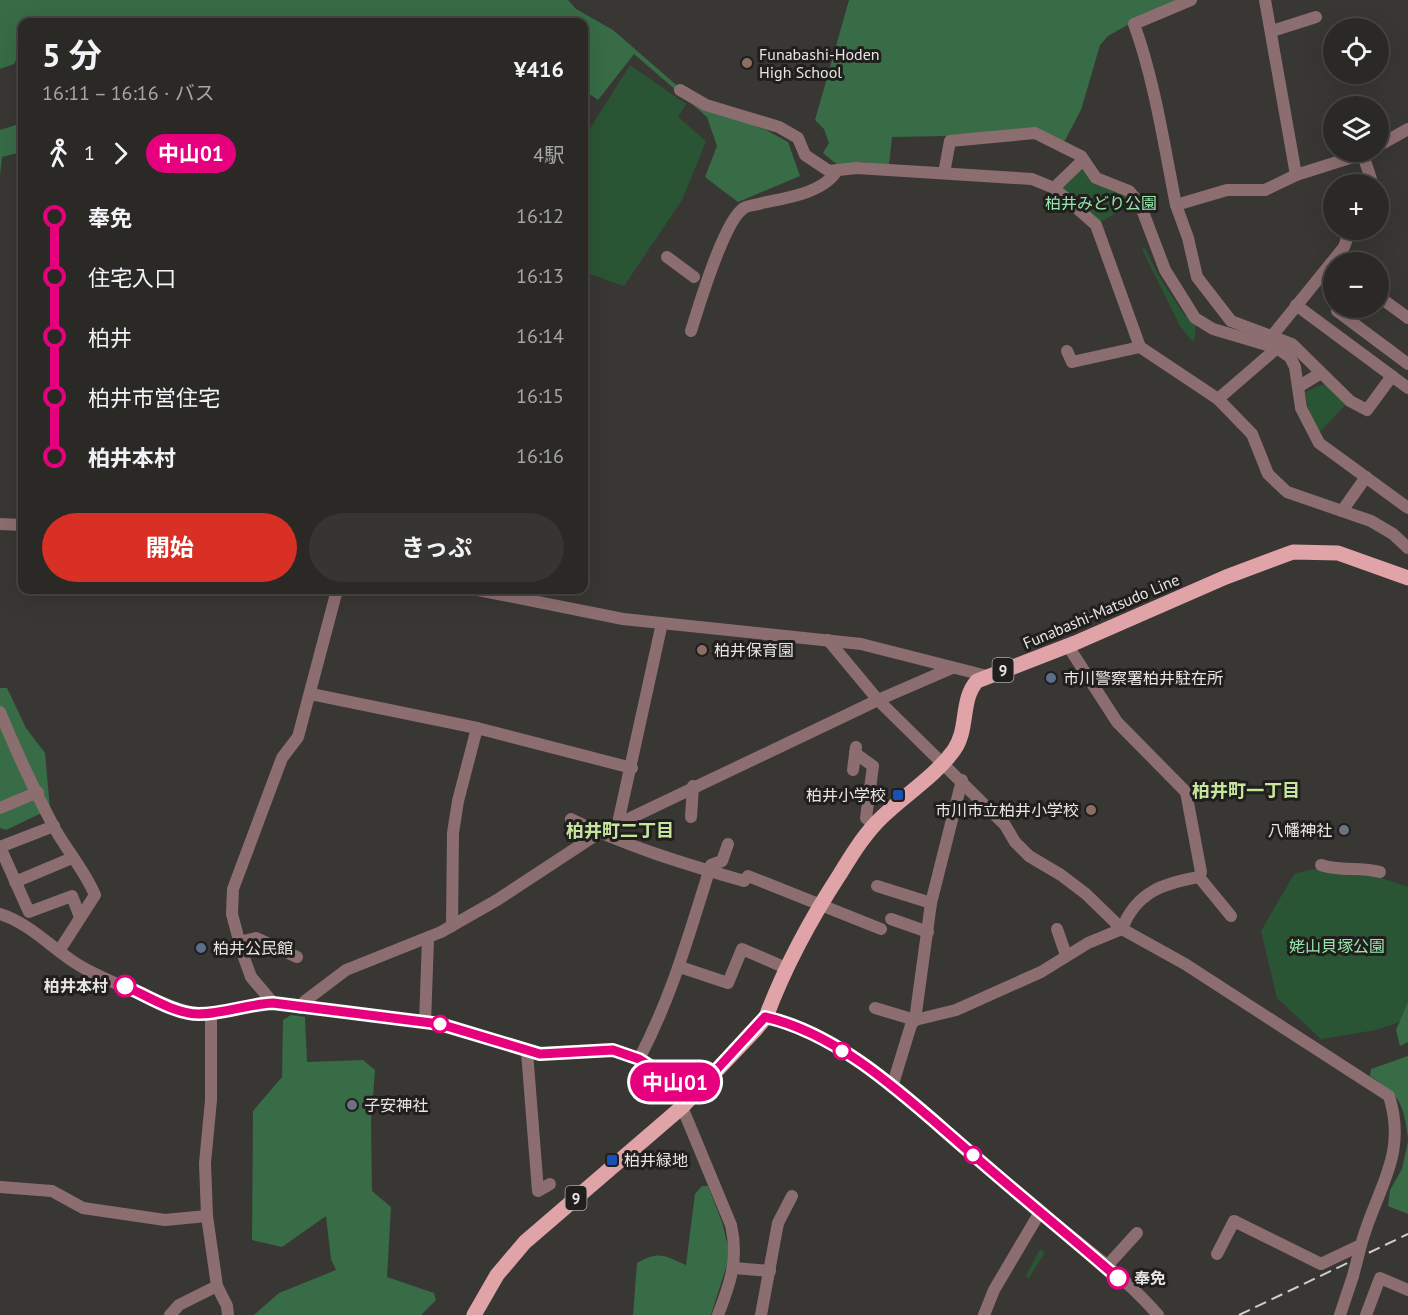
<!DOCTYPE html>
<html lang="ja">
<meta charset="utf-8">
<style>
:root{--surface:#2b2926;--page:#373532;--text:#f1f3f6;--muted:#a6a6a7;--line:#474543;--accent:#d93025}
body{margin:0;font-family:"PT Sans","Noto Sans JP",sans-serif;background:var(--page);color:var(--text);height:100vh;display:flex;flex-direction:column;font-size:22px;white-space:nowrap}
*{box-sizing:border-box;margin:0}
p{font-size:20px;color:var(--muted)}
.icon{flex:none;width:33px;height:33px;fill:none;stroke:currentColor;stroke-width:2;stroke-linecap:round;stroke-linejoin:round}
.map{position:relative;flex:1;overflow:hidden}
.sheet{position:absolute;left:18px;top:18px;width:570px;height:576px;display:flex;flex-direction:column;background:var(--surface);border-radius:12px;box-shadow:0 6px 24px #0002,0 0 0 2px var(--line)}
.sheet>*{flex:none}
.badge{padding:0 12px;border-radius:20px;font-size:21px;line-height:39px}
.controls{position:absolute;left:1323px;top:18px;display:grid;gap:12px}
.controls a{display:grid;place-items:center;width:66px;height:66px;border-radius:50%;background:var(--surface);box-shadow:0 6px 24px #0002,0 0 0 2px var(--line);font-size:30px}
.map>.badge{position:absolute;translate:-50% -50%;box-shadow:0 0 0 3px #fff}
.legs{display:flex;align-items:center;gap:9px;height:66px;padding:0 24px;font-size:20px}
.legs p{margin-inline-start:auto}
.head{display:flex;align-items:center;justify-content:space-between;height:102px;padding:0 24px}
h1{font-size:33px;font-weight:700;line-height:45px}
.button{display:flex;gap:12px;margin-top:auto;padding:12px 24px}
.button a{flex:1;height:69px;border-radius:36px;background:var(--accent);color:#fff;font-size:24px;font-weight:700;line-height:69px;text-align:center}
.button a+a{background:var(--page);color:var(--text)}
ul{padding:0 24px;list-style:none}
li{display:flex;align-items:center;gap:21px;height:60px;font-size:22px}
li i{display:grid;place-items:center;width:9px;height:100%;margin:0 8px;background:currentColor}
li i::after{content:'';width:15px;height:15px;margin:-8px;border:4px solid;border-radius:50%;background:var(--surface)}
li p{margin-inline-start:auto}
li:first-child i{background:linear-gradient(#0000 50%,currentColor 0)}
li:last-child i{background:linear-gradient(currentColor 50%,#0000 0)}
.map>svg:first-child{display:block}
.green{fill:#295535}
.forest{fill:#376c46}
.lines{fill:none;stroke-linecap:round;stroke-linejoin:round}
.minor{stroke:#8c6e70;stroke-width:12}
.major{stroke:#dfa3a8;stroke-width:15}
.rail{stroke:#cfcecc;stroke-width:2;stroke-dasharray:12 6;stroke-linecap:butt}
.minor-bridge{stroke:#8c6e70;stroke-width:12}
.line-1-casing{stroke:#fff;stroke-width:14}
.line-1{stroke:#e6007e;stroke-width:9}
.education-dot{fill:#8d6e63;stroke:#201f1d;stroke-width:2}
.service-dot{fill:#5c6f8a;stroke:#201f1d;stroke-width:2}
.transit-dot{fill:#1a4fb4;stroke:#201f1d;stroke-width:2}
.worship-dot{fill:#6b7280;stroke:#201f1d;stroke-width:2}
.stop-1-dot{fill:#fff;stroke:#e6007e;stroke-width:3}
.labels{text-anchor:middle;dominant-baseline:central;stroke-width:6;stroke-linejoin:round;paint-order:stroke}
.shield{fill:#201f1d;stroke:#abaaa8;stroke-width:1.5}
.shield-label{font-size:15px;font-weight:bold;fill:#e6e5e3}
.poi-label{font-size:16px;fill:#e6e5e3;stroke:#201f1d;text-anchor:start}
.park-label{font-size:16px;fill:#96e6aa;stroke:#201f1d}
.street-label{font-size:16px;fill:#e6e5e3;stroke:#201f1d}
.stop-label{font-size:16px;font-weight:bold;fill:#e6e5e3;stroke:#201f1d;text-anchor:end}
.neighbourhood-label{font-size:18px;font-weight:bold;fill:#c6e69e;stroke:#201f1d}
</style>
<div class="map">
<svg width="1408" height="1315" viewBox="0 0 1408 1315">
<rect width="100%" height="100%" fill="#393733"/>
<g class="green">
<polygon points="630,65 686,104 678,117 706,141 682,200 624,286 584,272 584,138"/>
<polygon points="1082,168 1126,195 1133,203 1099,223 1062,189"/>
<polygon points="1145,248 1158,275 1185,316 1189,315 1196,324 1195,338 1192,341 1180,326 1142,249"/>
<polygon points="1324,384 1347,403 1319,433 1308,407 1305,392"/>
<polygon points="1314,869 1370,874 1408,887 1408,1019 1376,1030 1321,1039 1277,998 1261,931 1294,874"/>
<polygon points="1040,1249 1045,1252 1029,1278 1026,1276"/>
</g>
<g class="forest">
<polygon points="0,0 568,0 576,9 613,30 697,103 766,130 788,142 800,176 738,202 705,177 717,146 707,117 634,54 598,100 591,95 584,102 584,22 22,22 22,57 16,60 14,64 0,69"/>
<polygon points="849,0 1186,0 1131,23 1108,36 1100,45 1081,110 1064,142 1033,128 946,136 892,137 889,165 863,162 839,166 823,153 829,143 824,129 815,120"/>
<polygon points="22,123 22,152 2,157 0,176 0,130"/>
<polygon points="0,688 7,688 26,728 45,753 50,809 6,830 0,828"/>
<polygon points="1408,1002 1408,1042 1400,1046 1396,1030"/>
<polygon points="291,1015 305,1017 307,1062 363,1060 375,1070 371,1121 372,1191 391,1207 387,1277 434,1293 436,1300 421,1315 254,1315 279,1293 336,1270 331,1259 326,1216 282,1247 252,1240 253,1111 282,1077 283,1020"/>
<path d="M1408,1056V1138C1403,1101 1400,1096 1370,1076L1371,1069Z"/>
<polygon points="1408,1141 1408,1214 1388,1206 1390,1190 1402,1169"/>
<path d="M702,1186H708L722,1222L730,1255L711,1315H633L637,1263C660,1250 664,1256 686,1265L695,1194Z"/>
</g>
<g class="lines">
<g class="minor">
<path d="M1191,0L1134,24C1155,82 1164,145 1176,205L1227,190H1265L1296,175L1369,152"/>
<polyline points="1265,0 1296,175"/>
<polyline points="1272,31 1316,17"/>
<polyline points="680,90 706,105 779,127 798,138 805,155 829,171 857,168 1032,179 1054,188 1096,225 1140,347 1218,399 1252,434 1268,474 1287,492 1371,521 1393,534 1408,548"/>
<polyline points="1378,146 1408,129"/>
<polyline points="1363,155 1371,179 1368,184"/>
<polyline points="944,173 950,141 1035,133 1081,156 1096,178 1129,191 1140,204 1165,270 1195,318 1213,329 1277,348 1290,357 1295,367 1301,408 1319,443 1408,508"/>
<polyline points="1054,188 1083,160"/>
<polyline points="1176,205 1188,238 1197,277 1231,321 1292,344 1350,401 1367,410 1392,376"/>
<polyline points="667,257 694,277"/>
<polyline points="1378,296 1408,318"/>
<polyline points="1296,305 1408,388"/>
<polyline points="1337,311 1408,364"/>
<path d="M691,331C699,306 724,220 744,208C748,205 757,205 762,203C786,198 822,193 836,172"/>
<polyline points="1272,336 1344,247 1350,230"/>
<polyline points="1067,351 1072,362 1140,347"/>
<polyline points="1298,387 1321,373"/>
<polyline points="1218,399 1277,348"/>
<polyline points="1342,511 1366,477"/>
<polyline points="0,524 22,525"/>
<polyline points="478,590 623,619 861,644 987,676"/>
<path d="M828,640L878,700L1005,825L1015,842L1029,856L1061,875L1086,894L1122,929L1185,964L1389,1096C1408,1156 1376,1189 1361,1245L1321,1264L1234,1221L1217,1254"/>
<polyline points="1068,646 1117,722 1186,792 1201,872 1199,877 1231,916"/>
<polyline points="311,694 477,728"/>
<path d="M0,712C16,751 35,792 55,829C68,852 85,871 95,895L59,951"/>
<polyline points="855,753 873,766 866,818 874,825"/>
<polyline points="853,770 856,747"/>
<polyline points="0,808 38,792"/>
<polyline points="691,817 693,786"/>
<path d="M571,819C625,846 685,864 744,881L748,876L881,929"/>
<polyline points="618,823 662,623"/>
<polyline points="0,847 29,912 72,896 80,917"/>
<polyline points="0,847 54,826"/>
<path d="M1321,865C1340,872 1360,866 1380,872"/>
<polyline points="15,882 72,858"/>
<polyline points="877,886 931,903"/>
<path d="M0,914C29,923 52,948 77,964C94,975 183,1014 200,1014C225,1013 248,1004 273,1003L440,1024L540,1054L613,1050L639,1059L694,1094"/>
<polyline points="891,919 928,932"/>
<polyline points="452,926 453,833 458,801 477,728 632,768"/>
<polyline points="1057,929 1066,955"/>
<polyline points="239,942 256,938 297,957"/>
<polyline points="680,967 728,983 742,949 786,968"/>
<polyline points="273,1003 251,977 242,952 232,914 233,889 282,758 298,737 337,590"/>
<polyline points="300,1008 305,1001 346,970 441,932 497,900 599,833 878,700 952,668"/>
<polyline points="875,1008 915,1020 931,903 962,780"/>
<path d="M766,1017C852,1036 952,1139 1020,1196C1065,1233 1120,1271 1158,1315"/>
<polyline points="425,1023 428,939"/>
<polyline points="527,1052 538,1191 550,1184"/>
<path d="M639,1059C673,994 689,934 711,865L722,861L728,844"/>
<path d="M892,1087L911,1025L915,1020L956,1010L1041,972L1088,943L1122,929C1136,892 1164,883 1199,877"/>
<path d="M682,1107L731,1225C739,1259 730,1284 718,1315"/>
<polyline points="0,1187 52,1191 83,1208 165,1220 207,1216"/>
<polyline points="1106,1267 1137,1233"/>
<polyline points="734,1268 770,1271"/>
<polyline points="217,1286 227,1306 228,1315"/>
<polyline points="170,1315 179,1305 217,1286 207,1216 205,1163 211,1100 211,1013"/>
<polyline points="761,1315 778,1223 792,1196"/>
<polyline points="984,1315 994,1290 1040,1212"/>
<polyline points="1340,1315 1353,1276"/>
<polyline points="1366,1315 1380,1278 1408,1290"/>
</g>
<path class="major" d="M474,1315L497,1275L525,1242L682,1107L756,1029L766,1017C785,966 810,920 840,874C851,856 862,838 877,822C901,797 934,778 954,750C969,729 960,700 977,681L1075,643L1226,577L1293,552L1338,553L1408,578"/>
<polyline class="rail" points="1239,1315 1408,1234"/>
<polyline class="minor-bridge" points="1353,1276 1361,1245"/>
</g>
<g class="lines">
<g class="line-1-casing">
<path id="line-1" d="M125,986C147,996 175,1014 199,1014C224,1014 248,1004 273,1003L440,1024L540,1054L613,1050L639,1059L694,1094L765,1017C846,1035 917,1108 979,1160C1025,1200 1072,1238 1118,1278"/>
</g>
<use href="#line-1" class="line-1"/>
</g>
<g class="education-dot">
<circle cx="747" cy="63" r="6"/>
<circle cx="702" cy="650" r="6"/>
<circle cx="1091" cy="810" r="6"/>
</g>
<g class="service-dot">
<circle cx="1051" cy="678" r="6"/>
<circle cx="201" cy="948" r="6"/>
</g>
<g class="transit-dot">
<rect x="892" y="789" width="12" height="12" rx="3"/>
<rect x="606" y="1154" width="12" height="12" rx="3"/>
</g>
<g class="worship-dot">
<circle cx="1344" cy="830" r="6"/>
<circle cx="352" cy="1105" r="6"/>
</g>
<g class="stop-1-dot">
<circle cx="125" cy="986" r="10"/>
<circle cx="440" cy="1024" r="8"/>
<circle cx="842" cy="1051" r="8"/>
<circle cx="973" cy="1155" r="8"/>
<circle cx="1118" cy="1278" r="10"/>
</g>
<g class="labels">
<g class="shield">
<rect x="992.5" y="658" width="21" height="24" rx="4.5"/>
<rect x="565.5" y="1186" width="21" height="24" rx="4.5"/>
</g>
<g class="shield-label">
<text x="1003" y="670">9</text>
<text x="576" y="1198">9</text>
</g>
<g class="poi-label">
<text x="759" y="54">Funabashi-Hoden<tspan x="759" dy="18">High School</tspan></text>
<text x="714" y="650">柏井保育園</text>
<text x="1063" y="678">市川警察署柏井駐在所</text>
<text x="886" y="795" text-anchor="end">柏井小学校</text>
<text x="1079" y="810" text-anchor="end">市川市立柏井小学校</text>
<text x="1332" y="830" text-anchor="end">八幡神社</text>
<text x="213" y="948">柏井公民館</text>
<text x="364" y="1105">子安神社</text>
<text x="624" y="1160">柏井緑地</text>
</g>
<g class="park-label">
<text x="1101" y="203">柏井みどり公園</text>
<text x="1337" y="946">姥山貝塚公園</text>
</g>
<g class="street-label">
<text transform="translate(1101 611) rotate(-23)">Funabashi-Matsudo Line</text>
</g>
<g class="stop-label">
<text x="108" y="986">柏井本村</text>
<text x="1134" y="1278" text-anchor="start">奉免</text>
</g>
<g class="neighbourhood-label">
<text x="1246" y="790">柏井町一丁目</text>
<text x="620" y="830">柏井町二丁目</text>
</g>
</g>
</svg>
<div class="controls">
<a><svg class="icon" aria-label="locate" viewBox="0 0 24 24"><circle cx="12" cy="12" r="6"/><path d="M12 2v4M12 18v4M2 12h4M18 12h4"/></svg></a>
<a><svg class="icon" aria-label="layers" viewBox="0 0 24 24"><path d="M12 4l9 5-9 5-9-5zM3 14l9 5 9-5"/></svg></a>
<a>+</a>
<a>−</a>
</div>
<b class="badge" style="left:675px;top:1082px;background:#e6007e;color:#fff">中山01</b>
<section class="sheet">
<div class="head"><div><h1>5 分</h1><p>16:11 – 16:16 · バス</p></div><b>¥416</b></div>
<div class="legs"><svg class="icon" aria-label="walk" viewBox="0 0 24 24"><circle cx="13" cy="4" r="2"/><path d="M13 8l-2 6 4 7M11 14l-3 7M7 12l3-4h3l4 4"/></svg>1<svg class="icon" aria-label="forward" viewBox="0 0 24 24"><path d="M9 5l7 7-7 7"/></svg><b class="badge" style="background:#e6007e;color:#fff">中山01</b><p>4駅</p></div>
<ul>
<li><i style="color:#e6007e"></i><b>奉免</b><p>16:12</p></li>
<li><i style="color:#e6007e"></i><span>住宅入口</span><p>16:13</p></li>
<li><i style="color:#e6007e"></i><span>柏井</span><p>16:14</p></li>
<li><i style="color:#e6007e"></i><span>柏井市営住宅</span><p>16:15</p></li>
<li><i style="color:#e6007e"></i><b>柏井本村</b><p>16:16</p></li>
</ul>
<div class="button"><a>開始</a><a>きっぷ</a></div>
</section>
</div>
